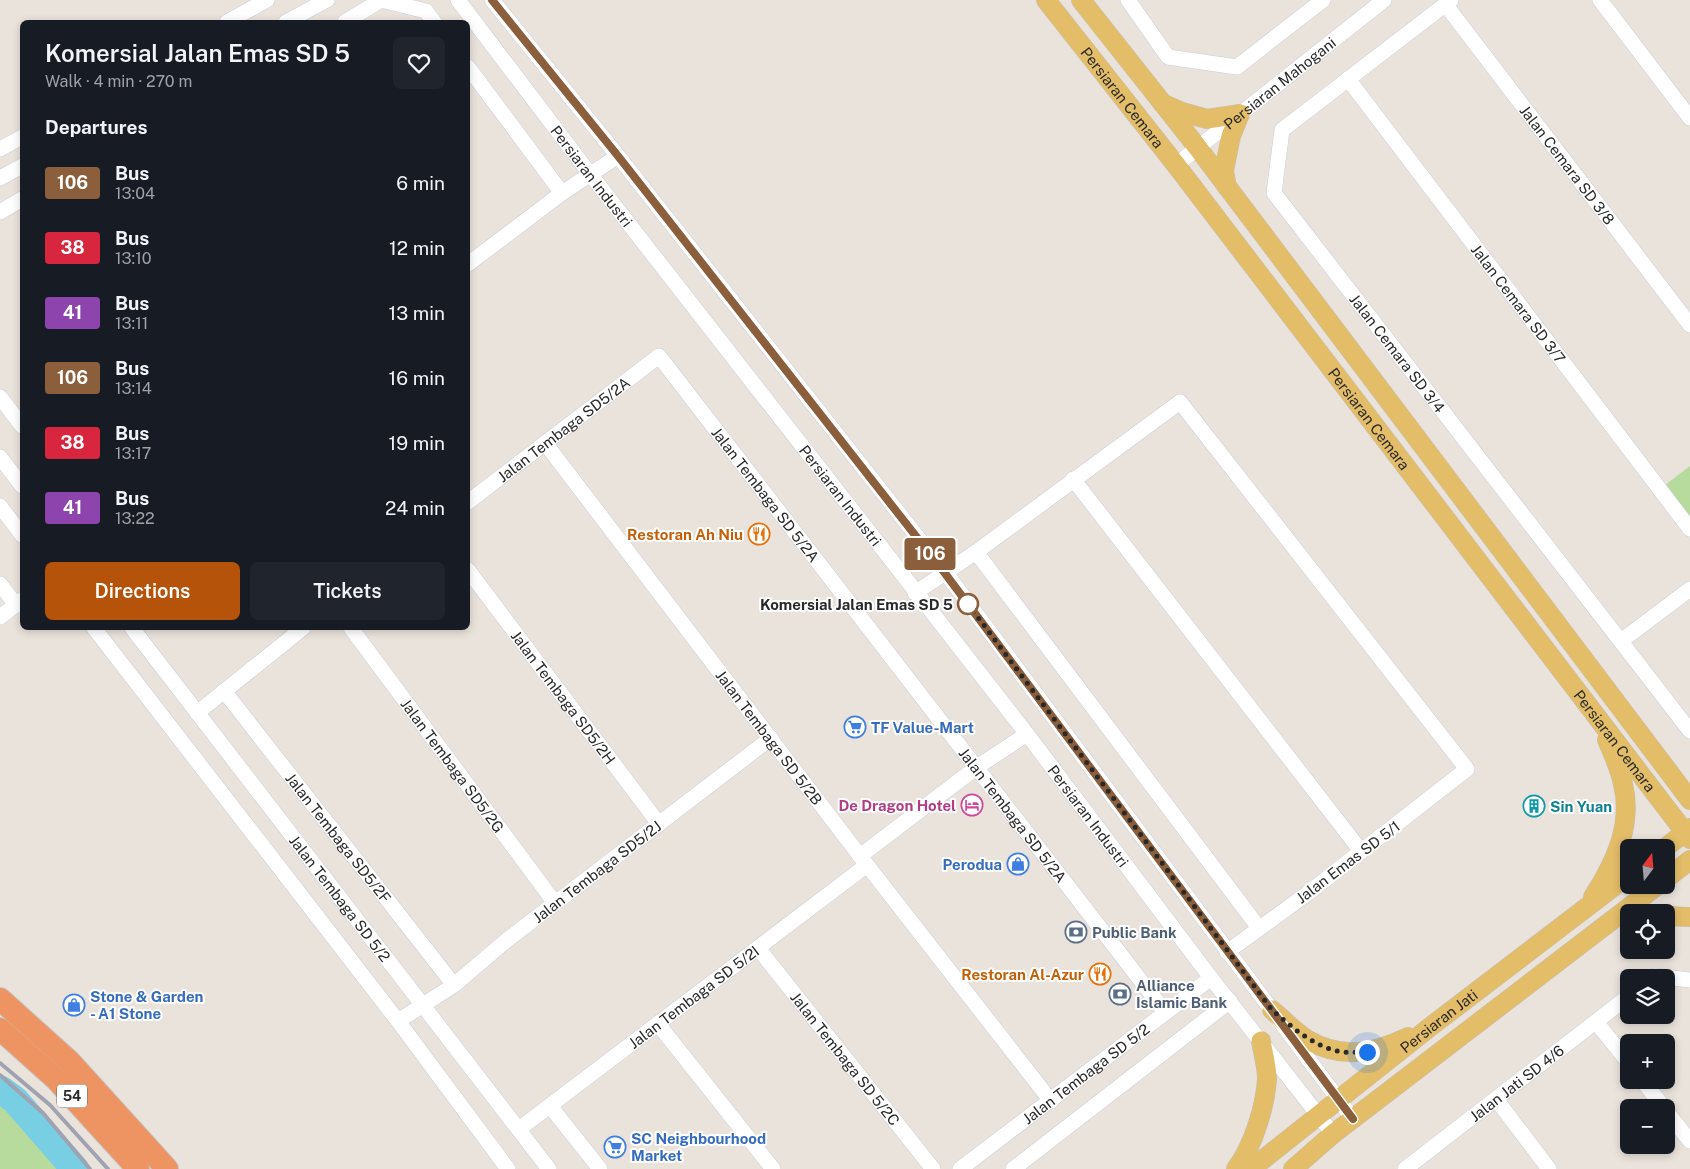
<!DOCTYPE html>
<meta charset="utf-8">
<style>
:root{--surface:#171b24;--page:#20242c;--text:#f1f3f6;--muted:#9ea1a6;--accent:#b45309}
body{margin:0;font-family:"Public Sans",sans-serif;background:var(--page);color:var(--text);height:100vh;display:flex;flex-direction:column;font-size:19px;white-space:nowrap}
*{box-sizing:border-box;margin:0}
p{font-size:16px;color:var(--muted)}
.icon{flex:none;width:28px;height:28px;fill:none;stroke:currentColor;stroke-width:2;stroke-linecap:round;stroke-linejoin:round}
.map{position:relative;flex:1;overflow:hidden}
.side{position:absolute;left:20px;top:20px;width:450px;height:610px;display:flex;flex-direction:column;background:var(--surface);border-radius:8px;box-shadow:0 2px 8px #0003}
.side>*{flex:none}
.badge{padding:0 10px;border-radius:4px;font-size:18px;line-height:32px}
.needle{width:32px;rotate:16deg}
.fabs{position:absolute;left:1620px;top:839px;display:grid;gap:10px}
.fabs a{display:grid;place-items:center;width:55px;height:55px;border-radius:8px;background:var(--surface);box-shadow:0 2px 8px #0003;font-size:25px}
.you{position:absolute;width:25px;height:25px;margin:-12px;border:4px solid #fff;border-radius:50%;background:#1a73e8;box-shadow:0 0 0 8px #1a73e833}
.map>.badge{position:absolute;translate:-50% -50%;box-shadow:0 0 0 2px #fff}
h2{padding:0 25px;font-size:19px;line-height:45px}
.round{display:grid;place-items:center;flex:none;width:52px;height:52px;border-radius:8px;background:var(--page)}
.head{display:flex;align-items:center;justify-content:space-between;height:85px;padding:0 25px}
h1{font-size:24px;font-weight:600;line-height:38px}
.primary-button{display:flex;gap:10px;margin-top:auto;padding:10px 25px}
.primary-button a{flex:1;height:58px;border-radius:8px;background:var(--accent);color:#fff;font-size:20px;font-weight:600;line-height:58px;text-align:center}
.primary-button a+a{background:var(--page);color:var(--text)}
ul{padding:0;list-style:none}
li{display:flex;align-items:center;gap:15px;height:65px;padding:0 25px}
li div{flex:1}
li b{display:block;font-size:19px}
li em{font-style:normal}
li .badge{min-width:55px;font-weight:700;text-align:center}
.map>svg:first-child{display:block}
.green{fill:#b7db9d}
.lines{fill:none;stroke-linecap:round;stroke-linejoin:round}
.river{stroke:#78cee2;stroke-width:28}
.minor-casing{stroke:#caced9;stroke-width:16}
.major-casing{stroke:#c3c3c3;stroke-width:20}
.highway-casing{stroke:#c3c3c3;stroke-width:24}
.minor{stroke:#fff;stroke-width:15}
.major{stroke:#e3bd68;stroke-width:19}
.highway{stroke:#ee9462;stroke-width:22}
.rail{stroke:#9fa3b1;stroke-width:4}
.line-casing{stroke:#fff;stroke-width:11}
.line{stroke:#8b5e3c;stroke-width:8}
.walk{stroke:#292929;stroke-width:5;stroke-dasharray:0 9}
.stop-dot{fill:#fff;stroke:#8b5e3c;stroke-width:2.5}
.labels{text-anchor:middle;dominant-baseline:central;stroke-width:4;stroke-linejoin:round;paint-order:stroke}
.shield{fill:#fff;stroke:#696969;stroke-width:1}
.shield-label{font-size:14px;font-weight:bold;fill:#292929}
.street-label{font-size:15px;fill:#292929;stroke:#fff}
.food-label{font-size:15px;font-weight:bold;fill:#c56008;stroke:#fff;text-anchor:end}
.stop-label{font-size:15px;font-weight:bold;fill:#292929;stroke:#fff;text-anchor:end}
.shop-label{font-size:15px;font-weight:bold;fill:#366cbe;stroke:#fff;text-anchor:start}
.hotel-label{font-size:15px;font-weight:bold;fill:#b23c85;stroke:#fff;text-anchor:end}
.culture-label{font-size:15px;font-weight:bold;fill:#0d838f;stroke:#fff;text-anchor:start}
.service-label{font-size:15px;font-weight:bold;fill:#4e5e75;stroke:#fff;text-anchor:start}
</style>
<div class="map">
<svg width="1690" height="1169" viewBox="0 0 1690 1169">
<rect width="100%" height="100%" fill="#eae3dc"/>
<g class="green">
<polygon points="1690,466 1690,517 1665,485"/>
<polygon points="0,1101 14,1114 62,1169 0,1169"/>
</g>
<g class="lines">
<polyline class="river" points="0,1089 15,1100 75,1169"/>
<g class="minor-casing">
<g id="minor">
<path id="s1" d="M458,0L590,174L1027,734L1211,978L1333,1134"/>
<polyline points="492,0 618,156 945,572 1353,1119"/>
<polyline points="1128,0 1168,57 1237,67 1323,0"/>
<path id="s2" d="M1451,0L1282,130L1274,193L1690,731"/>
<polyline points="1600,0 1690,118"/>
<path id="s3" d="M1445,4L1690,325"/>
<polyline points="227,22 267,0"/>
<polyline points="286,22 327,0"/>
<polyline points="345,22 381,0 426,11 434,22"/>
<polyline points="468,67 562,193"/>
<path id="s4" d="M1348,79L1690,529"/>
<polyline points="0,149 22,137"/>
<path id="s5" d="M1176,165L1384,0"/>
<polyline points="0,178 22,166"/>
<polyline points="0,212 22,199"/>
<polyline points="468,264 562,193 618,156"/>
<polyline points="0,397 22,426"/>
<path id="s6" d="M545,443L860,856L1051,1101"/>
<polyline points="0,457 22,486"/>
<polyline points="1073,479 1361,851"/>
<path id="s7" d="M468,502L659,356L1165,1012"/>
<polyline points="0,506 22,535"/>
<polyline points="976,552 1259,928"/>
<path id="s8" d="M468,570L659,824"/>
<polyline points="0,584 16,605"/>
<polyline points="915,593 976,552 1180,402 1467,769 1308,893 1227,952"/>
<polyline points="0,617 22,600"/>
<polyline points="94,628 398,1021 508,1169"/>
<path id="s9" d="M132,628L549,1169"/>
<path id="s10" d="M351,628L555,903"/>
<polyline points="1621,641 1690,589"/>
<path id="s11" d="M224,691L454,985"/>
<polyline points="197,713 303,628"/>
<polyline points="860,856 977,767 1027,734"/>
<path id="s12" d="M758,948L933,1169"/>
<polyline points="1653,978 1655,976 1690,980"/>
<path id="s13" d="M398,1021L454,985L507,940L771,738"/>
<polyline points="1596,1022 1629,1063"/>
<polyline points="658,1024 773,1169"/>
<polyline points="1642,1080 1664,1108"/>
<polyline points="1496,1099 1549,1169"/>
<polyline points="550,1106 600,1169"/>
<polyline points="1666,1111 1690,1141"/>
<path id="s14" d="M519,1129L867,865"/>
<path id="s15" d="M960,1169L1211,978"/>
<polyline points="1013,1169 1230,1001"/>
<path id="s16" d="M1405,1169L1629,996"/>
</g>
</g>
<g class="major-casing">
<g id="major">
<path id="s17" d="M1046,0L1176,165L1690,839"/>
<polyline points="1081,0 1198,148 1690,800"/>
<polyline points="1162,103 1182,112 1207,119 1240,114"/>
<polyline points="1227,187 1224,171 1231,136 1240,114"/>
<polyline points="1665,848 1690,828"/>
<polyline points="1666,879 1690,860"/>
<path d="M1593,897C1615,863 1633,825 1623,784C1620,769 1613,754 1607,740"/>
<polyline points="1666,916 1690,917"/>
<path d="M1272,1010C1284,1020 1295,1032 1308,1040C1343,1060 1374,1053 1408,1037"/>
<path d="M1236,1169C1253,1146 1265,1108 1267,1079C1267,1067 1263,1053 1261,1041"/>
<path id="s18" d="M1251,1169L1430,1027L1629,875"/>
<polyline points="1293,1169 1333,1134 1658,885"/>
</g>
</g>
<g class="highway-casing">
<g id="highway">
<polyline points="0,999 70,1062 167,1169"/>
<polyline points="0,1029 56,1079 138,1169"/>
</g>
</g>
<use href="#minor" class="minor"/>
<use href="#major" class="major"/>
<use href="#highway" class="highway"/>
<g class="rail">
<polyline points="0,1063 50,1105 108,1169"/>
<polyline points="0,1075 43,1113 90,1169"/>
</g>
</g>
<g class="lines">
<g class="line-casing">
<polyline id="line" points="492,0 618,156 944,572 1353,1119"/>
</g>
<use href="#line" class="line"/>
<path class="walk" d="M968,604L1272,1010C1293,1028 1315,1048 1343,1052C1351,1053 1359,1052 1367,1052"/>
</g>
<defs>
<g id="restaurant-ring" transform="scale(1.125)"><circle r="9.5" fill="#fff" stroke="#e8710a" stroke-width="1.5"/><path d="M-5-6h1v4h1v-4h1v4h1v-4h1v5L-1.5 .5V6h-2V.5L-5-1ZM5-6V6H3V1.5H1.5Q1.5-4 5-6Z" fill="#e8710a"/></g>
<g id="supermarket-ring" transform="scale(1.125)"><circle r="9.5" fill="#fff" stroke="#3f7fe0" stroke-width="1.5"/><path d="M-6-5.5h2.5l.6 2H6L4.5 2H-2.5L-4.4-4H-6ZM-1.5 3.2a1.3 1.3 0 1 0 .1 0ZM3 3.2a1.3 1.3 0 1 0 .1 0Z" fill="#3f7fe0"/></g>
<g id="hotel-ring" transform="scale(1.125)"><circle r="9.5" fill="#fff" stroke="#d1479c" stroke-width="1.5"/><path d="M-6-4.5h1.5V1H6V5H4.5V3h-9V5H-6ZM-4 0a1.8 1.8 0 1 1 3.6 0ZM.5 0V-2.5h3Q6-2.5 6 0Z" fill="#d1479c"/></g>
<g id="building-ring" transform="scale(1.125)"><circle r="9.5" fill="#fff" stroke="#0f9aa8" stroke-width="1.5"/><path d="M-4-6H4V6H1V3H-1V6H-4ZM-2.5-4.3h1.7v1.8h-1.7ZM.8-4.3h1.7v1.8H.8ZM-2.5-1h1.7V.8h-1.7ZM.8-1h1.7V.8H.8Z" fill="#0f9aa8"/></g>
<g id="shop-ring" transform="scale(1.125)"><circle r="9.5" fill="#fff" stroke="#3f7fe0" stroke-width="1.5"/><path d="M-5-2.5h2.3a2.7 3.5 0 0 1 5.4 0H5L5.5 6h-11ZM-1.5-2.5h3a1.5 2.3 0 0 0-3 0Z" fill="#3f7fe0"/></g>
<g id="bank-ring" transform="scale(1.125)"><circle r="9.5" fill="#fff" stroke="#5c6f8a" stroke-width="1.5"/><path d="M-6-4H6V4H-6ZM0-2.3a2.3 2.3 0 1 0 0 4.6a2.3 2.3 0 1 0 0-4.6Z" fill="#5c6f8a"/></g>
</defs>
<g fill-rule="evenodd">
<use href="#restaurant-ring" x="759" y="534"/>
<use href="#supermarket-ring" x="855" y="727"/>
<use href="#hotel-ring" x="972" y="805"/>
<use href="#building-ring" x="1534" y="806"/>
<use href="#shop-ring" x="1018" y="864"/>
<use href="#bank-ring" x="1076" y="932"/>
<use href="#restaurant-ring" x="1100" y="974"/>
<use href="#bank-ring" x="1120" y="994"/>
<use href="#shop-ring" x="74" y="1005"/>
<use href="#supermarket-ring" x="615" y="1147"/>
</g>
<circle class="stop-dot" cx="968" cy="604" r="10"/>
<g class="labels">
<rect class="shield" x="57" y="1084.5" width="30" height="23" rx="4"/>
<g class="shield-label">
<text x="72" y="1096">54</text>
</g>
<g class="street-label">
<text stroke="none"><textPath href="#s5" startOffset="132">Persiaran Mahogani</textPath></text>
<text stroke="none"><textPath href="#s17" startOffset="124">Persiaran Cemara</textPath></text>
<text stroke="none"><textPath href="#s3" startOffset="202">Jalan Cemara SD 3/8</textPath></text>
<text stroke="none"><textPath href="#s1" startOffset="221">Persiaran Industri</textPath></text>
<text stroke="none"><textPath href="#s4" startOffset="282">Jalan Cemara SD 3/7</textPath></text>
<text stroke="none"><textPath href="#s2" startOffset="479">Jalan Cemara SD 3/4</textPath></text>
<text stroke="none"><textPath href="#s17" startOffset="529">Persiaran Cemara</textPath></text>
<text stroke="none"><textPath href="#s7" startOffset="120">Jalan Tembaga SD5/2A</textPath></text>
<text stroke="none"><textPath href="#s7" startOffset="415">Jalan Tembaga SD 5/2A</textPath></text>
<text stroke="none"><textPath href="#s1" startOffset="626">Persiaran Industri</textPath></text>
<text stroke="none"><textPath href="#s8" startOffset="159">Jalan Tembaga SD5/2H</textPath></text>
<text stroke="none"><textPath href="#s6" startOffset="370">Jalan Tembaga SD 5/2B</textPath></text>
<text stroke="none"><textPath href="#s17" startOffset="934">Persiaran Cemara</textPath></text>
<text stroke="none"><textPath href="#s10" startOffset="171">Jalan Tembaga SD5/2G</textPath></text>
<text stroke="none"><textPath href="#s7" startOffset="820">Jalan Tembaga SD 5/2A</textPath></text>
<text stroke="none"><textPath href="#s1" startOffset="1031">Persiaran Industri</textPath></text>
<text stroke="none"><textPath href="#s11" startOffset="186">Jalan Tembaga SD5/2F</textPath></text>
<text transform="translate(1348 862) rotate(-37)">Jalan Emas SD 5/1</text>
<text stroke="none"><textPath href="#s13" startOffset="249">Jalan Tembaga SD5/2J</textPath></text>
<text stroke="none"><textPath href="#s9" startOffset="341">Jalan Tembaga SD 5/2</textPath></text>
<text stroke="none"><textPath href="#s14" startOffset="219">Jalan Tembaga SD 5/2I</textPath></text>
<text stroke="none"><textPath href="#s18" startOffset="239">Persiaran Jati</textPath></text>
<text stroke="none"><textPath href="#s12" startOffset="141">Jalan Tembaga SD 5/2C</textPath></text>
<text stroke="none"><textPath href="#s15" startOffset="158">Jalan Tembaga SD 5/2</textPath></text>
<text stroke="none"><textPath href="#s16" startOffset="141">Jalan Jati SD 4/6</textPath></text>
</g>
<g class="food-label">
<text x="743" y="534">Restoran Ah Niu</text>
<text x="1084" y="974">Restoran Al-Azur</text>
</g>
<g class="stop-label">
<text x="953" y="604">Komersial Jalan Emas SD 5</text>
</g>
<g class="shop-label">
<text x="871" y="727">TF Value-Mart</text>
<text x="1002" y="864" text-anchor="end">Perodua</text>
<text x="90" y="996">Stone &amp; Garden<tspan x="90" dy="17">- A1 Stone</tspan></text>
<text x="631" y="1138">SC Neighbourhood<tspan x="631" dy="17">Market</tspan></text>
</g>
<g class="hotel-label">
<text x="956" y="805">De Dragon Hotel</text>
</g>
<g class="culture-label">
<text x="1550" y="806">Sin Yuan</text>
</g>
<g class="service-label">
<text x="1092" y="932">Public Bank</text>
<text x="1136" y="985">Alliance<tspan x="1136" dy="17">Islamic Bank</tspan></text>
</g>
</g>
</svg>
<div class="fabs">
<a><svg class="needle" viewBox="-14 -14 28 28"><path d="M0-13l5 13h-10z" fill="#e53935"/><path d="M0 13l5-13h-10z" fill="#9ea1a6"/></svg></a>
<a><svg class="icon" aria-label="locate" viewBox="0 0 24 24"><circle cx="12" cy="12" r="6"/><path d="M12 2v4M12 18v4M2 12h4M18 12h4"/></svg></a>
<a><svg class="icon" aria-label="layers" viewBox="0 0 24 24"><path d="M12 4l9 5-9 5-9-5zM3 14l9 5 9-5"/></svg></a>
<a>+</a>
<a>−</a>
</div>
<div class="you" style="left:1367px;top:1052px"></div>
<b class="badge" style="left:930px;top:554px;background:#8b5e3c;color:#fff">106</b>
<section class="side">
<div class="head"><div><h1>Komersial Jalan Emas SD 5</h1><p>Walk · 4 min · 270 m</p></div><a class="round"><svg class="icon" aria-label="heart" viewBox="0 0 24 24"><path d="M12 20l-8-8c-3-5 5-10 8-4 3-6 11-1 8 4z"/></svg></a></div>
<h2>Departures</h2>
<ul>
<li><span class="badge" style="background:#8b5e3c;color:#fff">106</span><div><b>Bus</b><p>13:04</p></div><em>6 min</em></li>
<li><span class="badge" style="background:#d7263d;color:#fff">38</span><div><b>Bus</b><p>13:10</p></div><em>12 min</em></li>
<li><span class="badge" style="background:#8e44ad;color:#fff">41</span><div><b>Bus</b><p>13:11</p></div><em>13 min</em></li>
<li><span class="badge" style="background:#8b5e3c;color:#fff">106</span><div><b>Bus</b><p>13:14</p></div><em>16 min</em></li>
<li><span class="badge" style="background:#d7263d;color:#fff">38</span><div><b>Bus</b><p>13:17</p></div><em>19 min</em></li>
<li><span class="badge" style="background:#8e44ad;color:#fff">41</span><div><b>Bus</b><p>13:22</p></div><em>24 min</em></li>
</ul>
<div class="primary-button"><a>Directions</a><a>Tickets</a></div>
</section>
</div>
